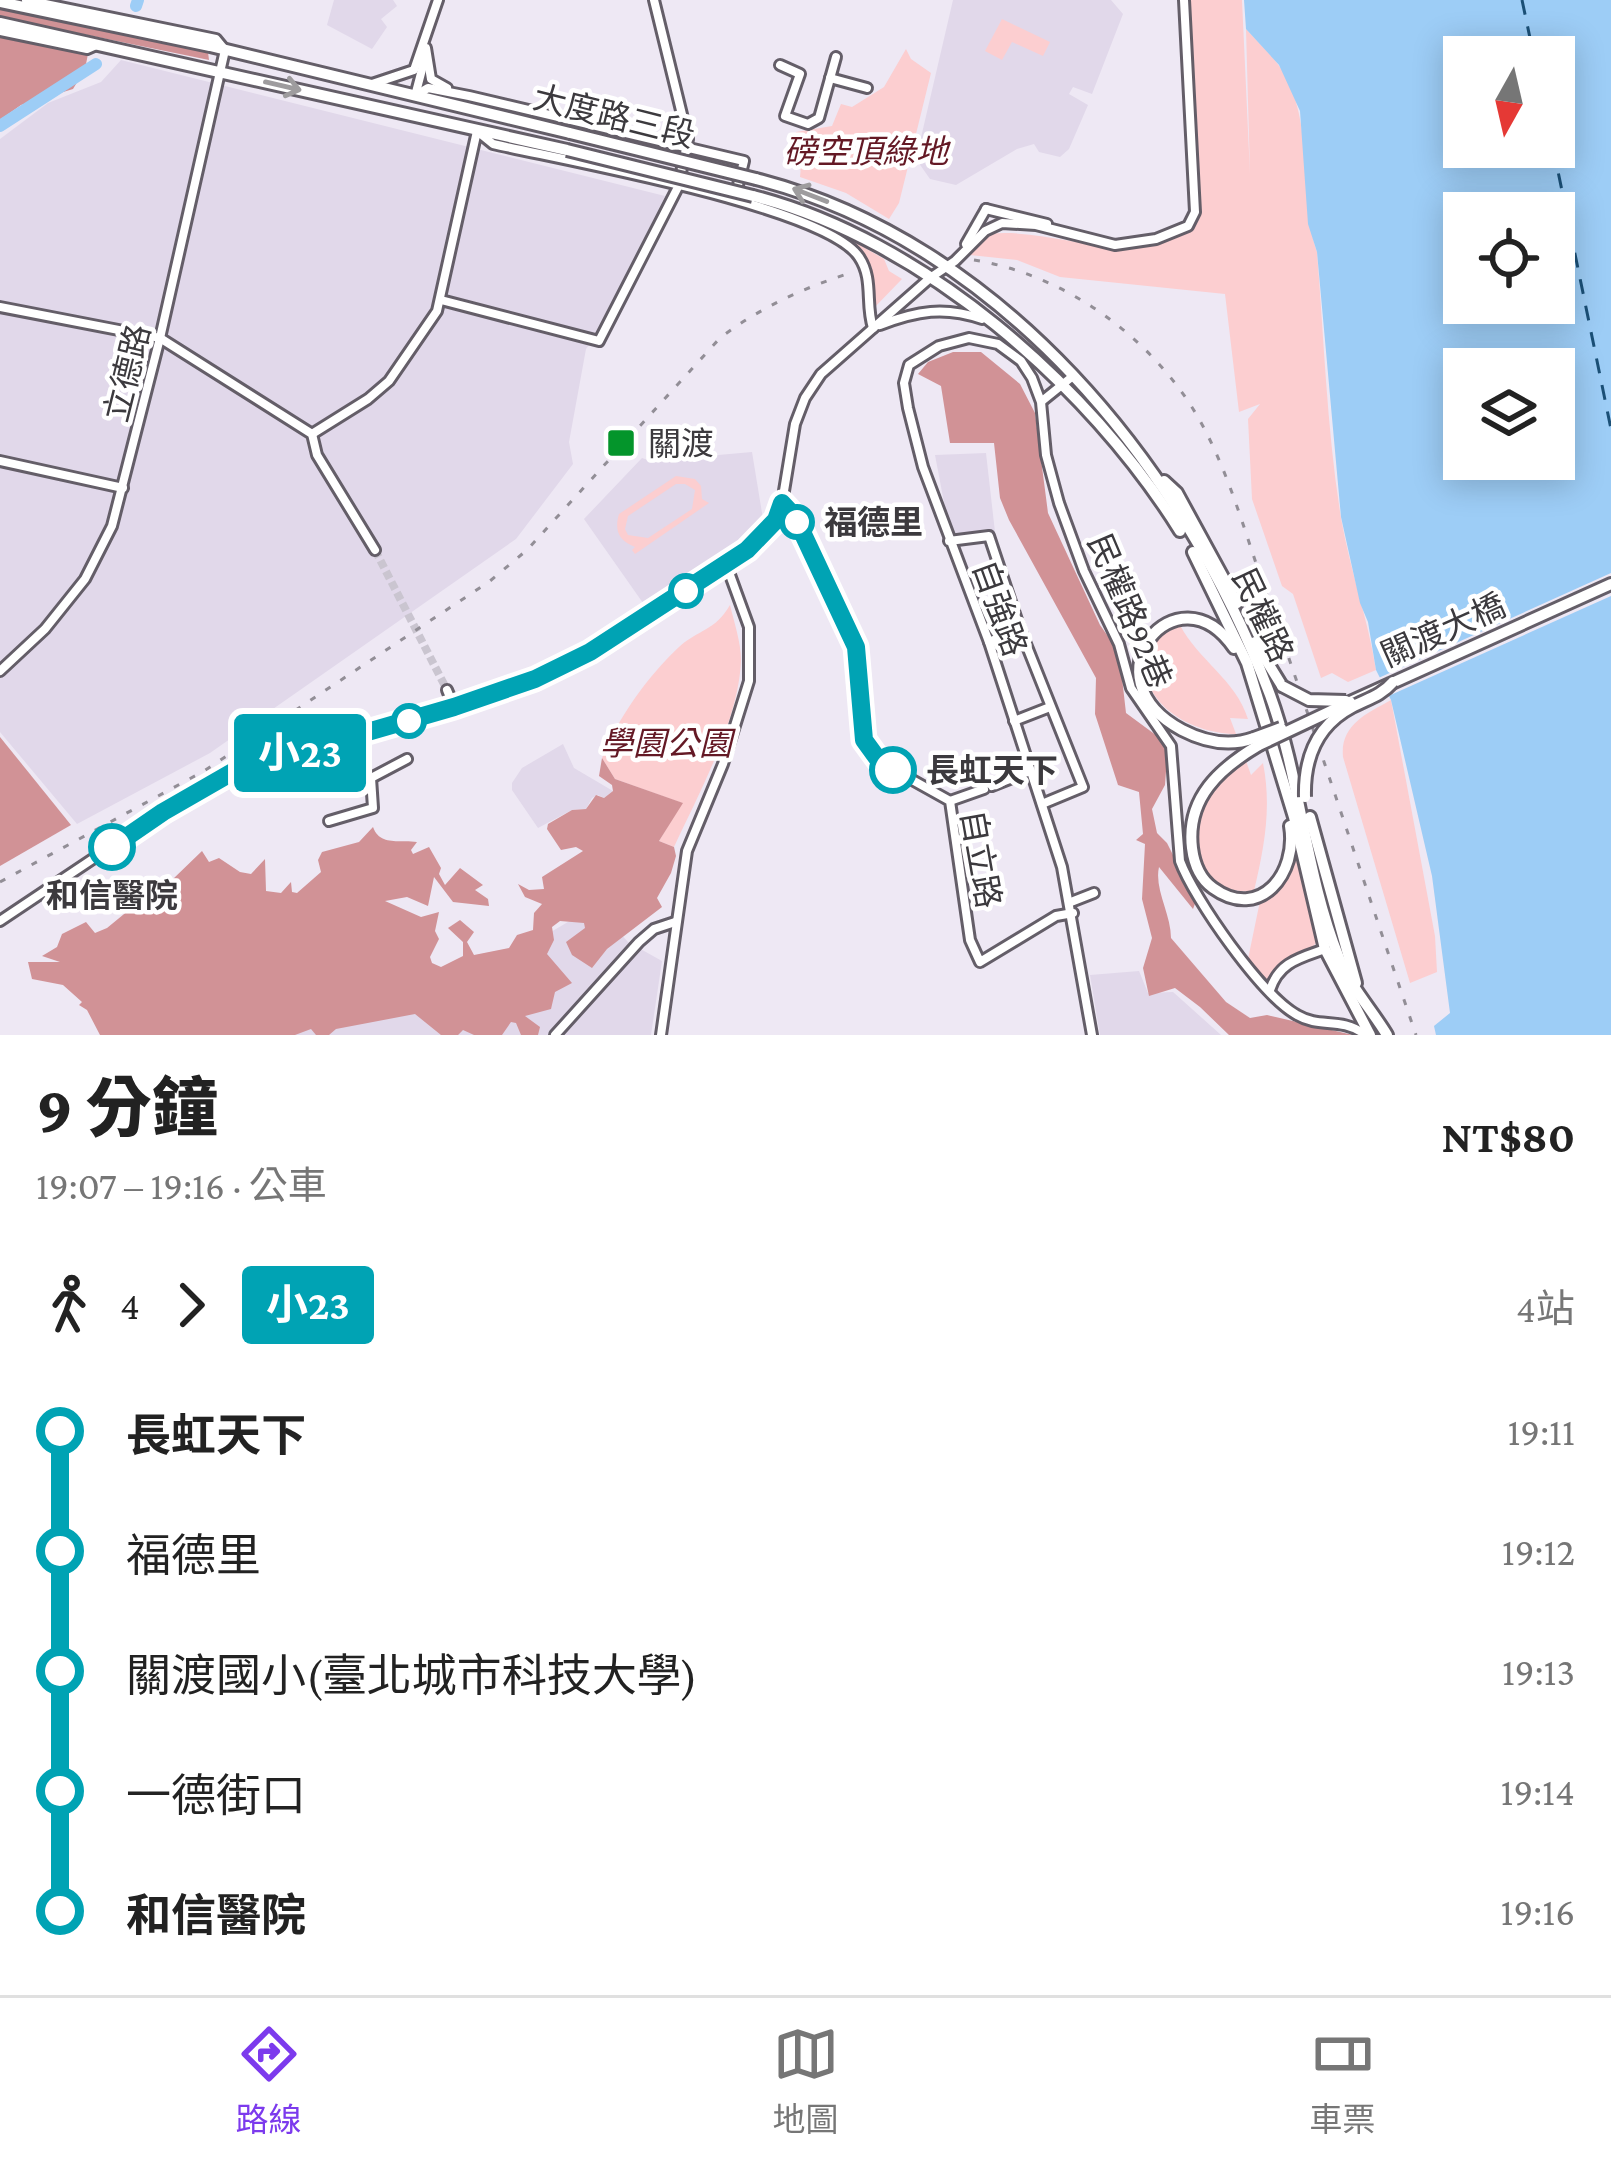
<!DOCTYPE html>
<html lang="zh-TW">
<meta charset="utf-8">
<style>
:root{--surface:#fff;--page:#f6f6f6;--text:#222;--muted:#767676;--line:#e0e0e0;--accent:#7c3aed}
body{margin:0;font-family:"Crimson Pro","Noto Sans TC",serif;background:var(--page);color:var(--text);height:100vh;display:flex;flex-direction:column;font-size:45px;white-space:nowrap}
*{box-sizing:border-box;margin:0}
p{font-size:39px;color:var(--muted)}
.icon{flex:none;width:66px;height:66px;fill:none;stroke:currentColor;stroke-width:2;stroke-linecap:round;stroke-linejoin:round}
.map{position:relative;height:1035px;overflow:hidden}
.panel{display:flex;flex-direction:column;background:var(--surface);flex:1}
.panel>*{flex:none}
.badge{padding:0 24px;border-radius:9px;font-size:42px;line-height:78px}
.needle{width:78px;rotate:188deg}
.controls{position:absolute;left:1443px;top:36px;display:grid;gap:24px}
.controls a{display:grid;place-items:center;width:132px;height:132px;border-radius:0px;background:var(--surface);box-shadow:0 6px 30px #0003;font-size:60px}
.map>.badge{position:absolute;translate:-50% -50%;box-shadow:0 0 0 6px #fff}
.legs{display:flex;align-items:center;gap:18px;height:132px;padding:0 36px;font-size:39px}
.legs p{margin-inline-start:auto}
.summary{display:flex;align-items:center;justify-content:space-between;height:204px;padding:0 36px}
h1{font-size:66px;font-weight:800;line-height:90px}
ul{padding:0 36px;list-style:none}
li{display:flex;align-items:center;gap:42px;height:120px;font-size:45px}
li i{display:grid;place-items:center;width:18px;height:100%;margin:0 15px;background:currentColor}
li i::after{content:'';width:30px;height:30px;margin:-15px;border:9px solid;border-radius:50%;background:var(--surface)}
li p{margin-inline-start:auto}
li:first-child i{background:linear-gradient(#0000 50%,currentColor 0)}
li:last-child i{background:linear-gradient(currentColor 50%,#0000 0)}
.tab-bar{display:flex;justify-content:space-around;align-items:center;height:168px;border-top:3px solid var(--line);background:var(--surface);font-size:33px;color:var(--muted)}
.tab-bar a{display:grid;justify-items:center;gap:6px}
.tab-bar .active{color:var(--accent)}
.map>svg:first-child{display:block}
.built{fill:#e1d8ea}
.green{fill:#fcced0;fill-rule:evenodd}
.forest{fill:#d19296}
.water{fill:#9dcdf6;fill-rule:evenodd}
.pier{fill:#eee8f4}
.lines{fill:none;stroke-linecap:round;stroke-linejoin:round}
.river{stroke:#9dcdf6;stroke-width:12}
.ferry{stroke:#1b5077;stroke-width:3;stroke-dasharray:15 12;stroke-linecap:butt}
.minor-tunnel{stroke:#cac5d0;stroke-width:8;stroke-dasharray:8 4;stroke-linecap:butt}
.minor-casing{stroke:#645e68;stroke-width:14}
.major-casing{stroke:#645e68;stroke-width:16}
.minor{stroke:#fff;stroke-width:8}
.major{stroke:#fff;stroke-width:10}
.rail{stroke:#928e96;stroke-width:3;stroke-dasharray:6 12;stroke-linecap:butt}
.major-bridge-casing{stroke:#645e68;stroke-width:16;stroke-linecap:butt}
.major-bridge{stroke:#fff;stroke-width:10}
.oneway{stroke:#9e9c9e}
.line-1-casing{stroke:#fff;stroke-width:27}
.line-1{stroke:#00a3b4;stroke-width:18}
.poi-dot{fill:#04952b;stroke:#fff;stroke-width:4.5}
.stop-1-dot{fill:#fff;stroke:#00a3b4;stroke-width:6}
.labels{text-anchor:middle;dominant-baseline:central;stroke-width:9;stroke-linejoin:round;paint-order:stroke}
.street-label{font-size:33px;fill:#3c3a3e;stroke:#fff}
.park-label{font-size:33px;font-style:italic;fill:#641925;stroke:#fff}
.poi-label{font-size:33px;fill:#3c3a3e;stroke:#fff;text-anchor:start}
.stop-label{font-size:33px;font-weight:bold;fill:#3c3a3e;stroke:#fff;text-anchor:start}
</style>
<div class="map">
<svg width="1611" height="1035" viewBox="0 0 1611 1035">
<rect width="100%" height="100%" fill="#eee8f4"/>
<g class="built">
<polygon points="334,0 393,0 397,6 381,19 387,27 372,49 327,25"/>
<polygon points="953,0 1111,0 1123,14 1092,94 1073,87 1069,94 1088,105 1069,149 1060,157 1039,152 1034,144 1017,149 956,185 930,179 916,159"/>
<polygon points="121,60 665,196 600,330 586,349 569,442 573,464 516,539 210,753 77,824 0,732 0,139 48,103 101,82"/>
<polygon points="752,452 763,519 755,531 643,603 584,519 642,458 651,461"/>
<polygon points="986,453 995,532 950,534 935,455"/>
<polygon points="563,744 574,768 613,791 604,798 598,795 592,798 586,809 572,810 538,828 512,790 512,783 522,768"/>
<polygon points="595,906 628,942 662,961 651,1035 278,1035 539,939"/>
<polygon points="1139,971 1148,993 1173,992 1221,1035 1100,1035 1090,975"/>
</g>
<g class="green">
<path d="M1184,0H1242L1250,174L1246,29C1256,40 1268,51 1277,63C1317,117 1297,192 1317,252C1324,340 1327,431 1341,518C1350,570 1368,619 1376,670L1348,682L1332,673L1321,678L1293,594L1282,586L1252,499L1248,419L1260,404L1239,412L1225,294L1060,277L1017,260L970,255L989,234C1057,226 1136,275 1195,222Z"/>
<polygon points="1002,19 1050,42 1043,56 1012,42 1002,60 985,51"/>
<path d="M906,49L911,59L931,73L899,203L889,219L846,193L800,177C803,161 793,148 796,132L832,126L841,104L852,107L884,87Z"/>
<polygon points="853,241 884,259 889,271 902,279 871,311 872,268"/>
<path d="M676,476L695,479L701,486L702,499L709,503L635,554L632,550L635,547C619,541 614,531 619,514ZM676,484H685L695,490L692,509L648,538L628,535L625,529L628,516Z"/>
<path d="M730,605C734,622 741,642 741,660C739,720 699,793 674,847L659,841L682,803L615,779L602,758C618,718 647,677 679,647C699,629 715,631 730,605Z"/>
<path d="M1180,625C1198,660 1236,680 1248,719L1230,718L1236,734C1188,734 1127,697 1151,642Z"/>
<path d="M1391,700L1435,936L1437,972L1410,983L1343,757C1340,725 1366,714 1391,700Z"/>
<path d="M1246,761L1251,775L1263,763C1272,808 1264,848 1254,891C1210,896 1186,857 1197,817C1204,793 1225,772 1246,761Z"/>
<path d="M1297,848L1318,941C1305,957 1281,965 1265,981L1248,959L1260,901C1283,888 1294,875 1297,848Z"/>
</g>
<g class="forest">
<polygon points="0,8 208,52 209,60 0,17"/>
<polygon points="0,36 88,54 85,69 73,89 21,105 0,120"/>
<path d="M953,352H981L1020,384L1035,413L1048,513L1100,625L1119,652L1126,713L1168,744L1165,785L1152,809L1157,833L1167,843L1196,901L1193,909L1159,867C1154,889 1171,914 1171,938L1226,1002L1250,1018L1267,1015L1353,1035H1229L1200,1007L1175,988L1149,996L1143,968L1152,938L1142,899L1145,844L1136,840L1143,834L1139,792L1118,785L1095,714L1096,678L1009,520L1000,498L994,443H950L941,386L918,374L928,362Z"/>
<polygon points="0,737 71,825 0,866"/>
<path d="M602,758L615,779L683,803L659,841L674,847L676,856L671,873L657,898L662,907L607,949L592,968L572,955L566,942L585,928L584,923L560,921L552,927L554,940L547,954L572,983L555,992L551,1009L525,1016L540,1027L538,1035H521L516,1023L511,1022L502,1035H474L463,1030L458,1035H441L415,1014L336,1029L329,1035H316L311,1029L295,1035H100L87,1010L79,1005L82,1002L63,985L32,979L28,962H60L42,956L57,947L62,934L86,922L95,933L107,928L168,878L173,879L202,851L209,862L219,858L240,872L251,874L265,859L266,891L281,893L291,882L292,892L297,893L321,872L318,860L322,852L359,842L373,827C380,847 401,839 417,842L411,850L413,854L429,847L441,868L439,874L445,885L460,868L483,885L475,890L488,899L489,906L453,902L434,877L428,906L407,897L385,901L421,917L439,912L435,931L439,939L430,957L432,963L441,967L463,956V942L448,928L460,920L474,932L467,942L474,955L509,948L517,935L533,930L534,913L542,904L525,897L518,884L529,890L544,889L542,877L583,851L576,847L561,850L547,829L548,824L572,810L586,809L596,795L604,798L613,791L612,785L599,776Z"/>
</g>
<path class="water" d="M1244,0H1611V1035H1436L1434,1026L1450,1013L1432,876L1391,700L1376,670L1368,622L1360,603L1341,517L1317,252L1308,224L1300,111L1279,65L1246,29ZM1464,57H1554V147H1464ZM1464,213H1554V303H1464ZM1464,369H1554V459H1464Z"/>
<polygon class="pier" points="1611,573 1611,596 1384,698 1374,680"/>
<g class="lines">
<g class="river">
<polyline points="136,6 138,0"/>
<polyline points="0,126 96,64"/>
</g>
<g class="ferry">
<polyline points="1522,0 1534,57"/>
<polyline points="1553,147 1611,429"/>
</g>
<polyline class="minor-tunnel" points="375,550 447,690"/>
<g class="minor-casing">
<g id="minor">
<polyline points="0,31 87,49 96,45"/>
<polyline points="426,48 431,79 447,88"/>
<polyline points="780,65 800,74 785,116 808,124 819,118 836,57"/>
<polyline points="830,78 867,88"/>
<polyline points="372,84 414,70 438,0"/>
<polyline points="418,94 428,88 469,96 744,161 736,193"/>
<polyline points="415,96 425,58"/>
<polyline points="986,209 1047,224"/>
<polyline points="966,244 986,209"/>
<polyline points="441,300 599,341 678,187 688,139 654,0"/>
<polyline points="0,307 160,338 312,434 317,455 375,550"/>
<path d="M880,325C917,311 944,306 982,319"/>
<polyline points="1042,401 1073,376"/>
<path d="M312,434L368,399L389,381L437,311L477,131L493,144C562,160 825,206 859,257C874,279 865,304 873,328"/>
<polyline points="0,461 123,488"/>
<polyline points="782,503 795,517 856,647 864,740 880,762 950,801 970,940 980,962 1056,916 1073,913"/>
<polyline points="949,541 989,536 1020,629 1083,787 1042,804"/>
<polyline points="989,642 1020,629"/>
<polyline points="0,671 45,629 85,579 112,526 160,338 225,50 216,39 26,0"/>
<polyline points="447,690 454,707"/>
<polyline points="1014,721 1050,707"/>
<polyline points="992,786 1030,771"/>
<polyline points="329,790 371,778 407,759"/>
<polyline points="950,801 984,789"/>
<polyline points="329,821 373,808 371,778"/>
<polyline points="1071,902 1094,893"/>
<polyline points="0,921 163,812 223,777 389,728 535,679 644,620 736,558 776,520 782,503 795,424 805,398 821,374 930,278 955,261 985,231 1002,223 1036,225 1115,245 1156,239 1188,226 1195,212 1184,0"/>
<path d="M1270,990C1279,962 1300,958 1325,949"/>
<polyline points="555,1035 639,942 654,929 675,922"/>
<polyline points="661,1035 687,851 723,764 749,681 749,627 726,564"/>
<path d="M1092,1035L1062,867L989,642L923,467L908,408L904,383L909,365L939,346L969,338L998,344L1021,361L1032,378L1041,402L1046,455L1059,503L1084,571L1119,644L1131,688L1171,746L1180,861C1194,899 1262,996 1297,1015C1321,1029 1339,1016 1366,1035"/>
</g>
</g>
<g class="major-casing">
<g id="major">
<polyline points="0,2 210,46 570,133"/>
<polyline points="0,23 567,150"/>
<path d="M756,179C1001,242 1184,466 1270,695C1301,780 1305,874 1339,958C1349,985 1372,1010 1387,1035"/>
<path d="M753,196C922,239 1089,385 1180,531"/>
<polyline points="1164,481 1177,493 1237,603"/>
<polyline points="1193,552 1247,663 1294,817 1325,949 1370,1035"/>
<polyline points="1255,642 1282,686"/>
<path d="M1234,648C1177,565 1084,678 1182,730C1205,742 1229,747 1254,738"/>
<polyline points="1350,702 1611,584"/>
<path d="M1259,745C1220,768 1186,798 1192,848C1194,864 1199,878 1213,888C1260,922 1298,873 1290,826"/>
<polyline points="1310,817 1356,983"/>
</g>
</g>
<use href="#minor" class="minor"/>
<use href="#major" class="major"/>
<g class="rail">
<path d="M974,260C1054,273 1129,322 1178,387C1223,446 1242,526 1267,595C1318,741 1366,889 1416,1035"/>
<path d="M0,882L204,771L490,581L527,550L720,338C761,307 803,288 853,272"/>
</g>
<g class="major-bridge-casing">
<g id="major-bridge">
<polyline points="570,133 756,179"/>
<polyline points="567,150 753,196"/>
<polyline points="1282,686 1309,700 1346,701"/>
<polyline points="1254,738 1281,728"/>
<polyline points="1259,745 1350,702"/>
<path d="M1305,797C1304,759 1316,726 1352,707C1367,699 1381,696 1393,682"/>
</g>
</g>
<use href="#major-bridge" class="major-bridge"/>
</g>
<defs><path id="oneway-shaft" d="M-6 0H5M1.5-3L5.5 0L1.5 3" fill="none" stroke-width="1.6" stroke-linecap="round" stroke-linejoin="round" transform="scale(3)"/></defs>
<g class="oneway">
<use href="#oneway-shaft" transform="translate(283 86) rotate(13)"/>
<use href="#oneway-shaft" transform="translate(810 195) rotate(-159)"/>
</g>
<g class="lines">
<g class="line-1-casing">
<polyline id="line-1" points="112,847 163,812 236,770 454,707 535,679 590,652 747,550 776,520 782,503 795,517 856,647 864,740 880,762 893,770"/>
</g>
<use href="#line-1" class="line-1"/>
</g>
<rect class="poi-dot" x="606" y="428" width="30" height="30" rx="6"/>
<g class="stop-1-dot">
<circle cx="797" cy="522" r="15"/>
<circle cx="686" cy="591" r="15"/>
<circle cx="409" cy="721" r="15"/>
<circle cx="893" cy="770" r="21"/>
<circle cx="112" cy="847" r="21"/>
</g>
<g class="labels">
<g class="street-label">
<text transform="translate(614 116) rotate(14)">大度路三段</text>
<text transform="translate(127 373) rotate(-76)">立德路</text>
<text transform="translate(1000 608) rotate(70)">自強路</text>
<text transform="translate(1130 611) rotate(67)">民權路92巷</text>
<text transform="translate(1263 615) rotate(65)">民權路</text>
<text transform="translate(1443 630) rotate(-24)">關渡大橋</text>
<text transform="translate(981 859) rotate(80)">自立路</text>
</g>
<g class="park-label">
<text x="866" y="151">磅空頂綠地</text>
<text x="666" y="743">學園公園</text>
</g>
<g class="poi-label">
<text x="648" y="443">關渡</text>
</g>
<g class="stop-label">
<text x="824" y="522">福德里</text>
<text x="926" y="770">長虹天下</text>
<text x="112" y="895" text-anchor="middle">和信醫院</text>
</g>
</g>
</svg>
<div class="controls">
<a><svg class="needle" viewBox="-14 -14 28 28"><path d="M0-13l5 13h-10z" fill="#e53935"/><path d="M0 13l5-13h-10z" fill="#767676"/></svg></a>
<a><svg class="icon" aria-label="locate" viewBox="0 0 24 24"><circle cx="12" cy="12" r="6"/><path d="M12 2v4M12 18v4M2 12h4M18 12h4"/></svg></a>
<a><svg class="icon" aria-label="layers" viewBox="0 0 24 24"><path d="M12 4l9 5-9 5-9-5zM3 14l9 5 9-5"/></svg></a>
</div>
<b class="badge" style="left:300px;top:753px;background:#00a3b4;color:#fff">小23</b>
</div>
<section class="panel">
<div class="summary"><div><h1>9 分鐘</h1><p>19:07 – 19:16 · 公車</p></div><b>NT$80</b></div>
<div class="legs"><svg class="icon" aria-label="walk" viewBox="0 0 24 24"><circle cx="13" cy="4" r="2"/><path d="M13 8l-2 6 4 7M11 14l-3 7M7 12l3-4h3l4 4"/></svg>4<svg class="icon" aria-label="forward" viewBox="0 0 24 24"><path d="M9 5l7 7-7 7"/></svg><b class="badge" style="background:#00a3b4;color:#fff">小23</b><p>4站</p></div>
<ul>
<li><i style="color:#00a3b4"></i><b>長虹天下</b><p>19:11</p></li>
<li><i style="color:#00a3b4"></i><span>福德里</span><p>19:12</p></li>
<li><i style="color:#00a3b4"></i><span>關渡國小(臺北城市科技大學)</span><p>19:13</p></li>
<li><i style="color:#00a3b4"></i><span>一德街口</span><p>19:14</p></li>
<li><i style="color:#00a3b4"></i><b>和信醫院</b><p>19:16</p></li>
</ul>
</section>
<nav class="tab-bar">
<a class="active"><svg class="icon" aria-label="directions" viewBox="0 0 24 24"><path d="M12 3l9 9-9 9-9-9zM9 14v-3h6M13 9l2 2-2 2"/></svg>路線</a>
<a><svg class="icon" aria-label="map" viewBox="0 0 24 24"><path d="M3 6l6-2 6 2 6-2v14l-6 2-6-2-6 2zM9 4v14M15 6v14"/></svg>地圖</a>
<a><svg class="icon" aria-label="tickets" viewBox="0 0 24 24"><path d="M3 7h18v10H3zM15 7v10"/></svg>車票</a>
</nav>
